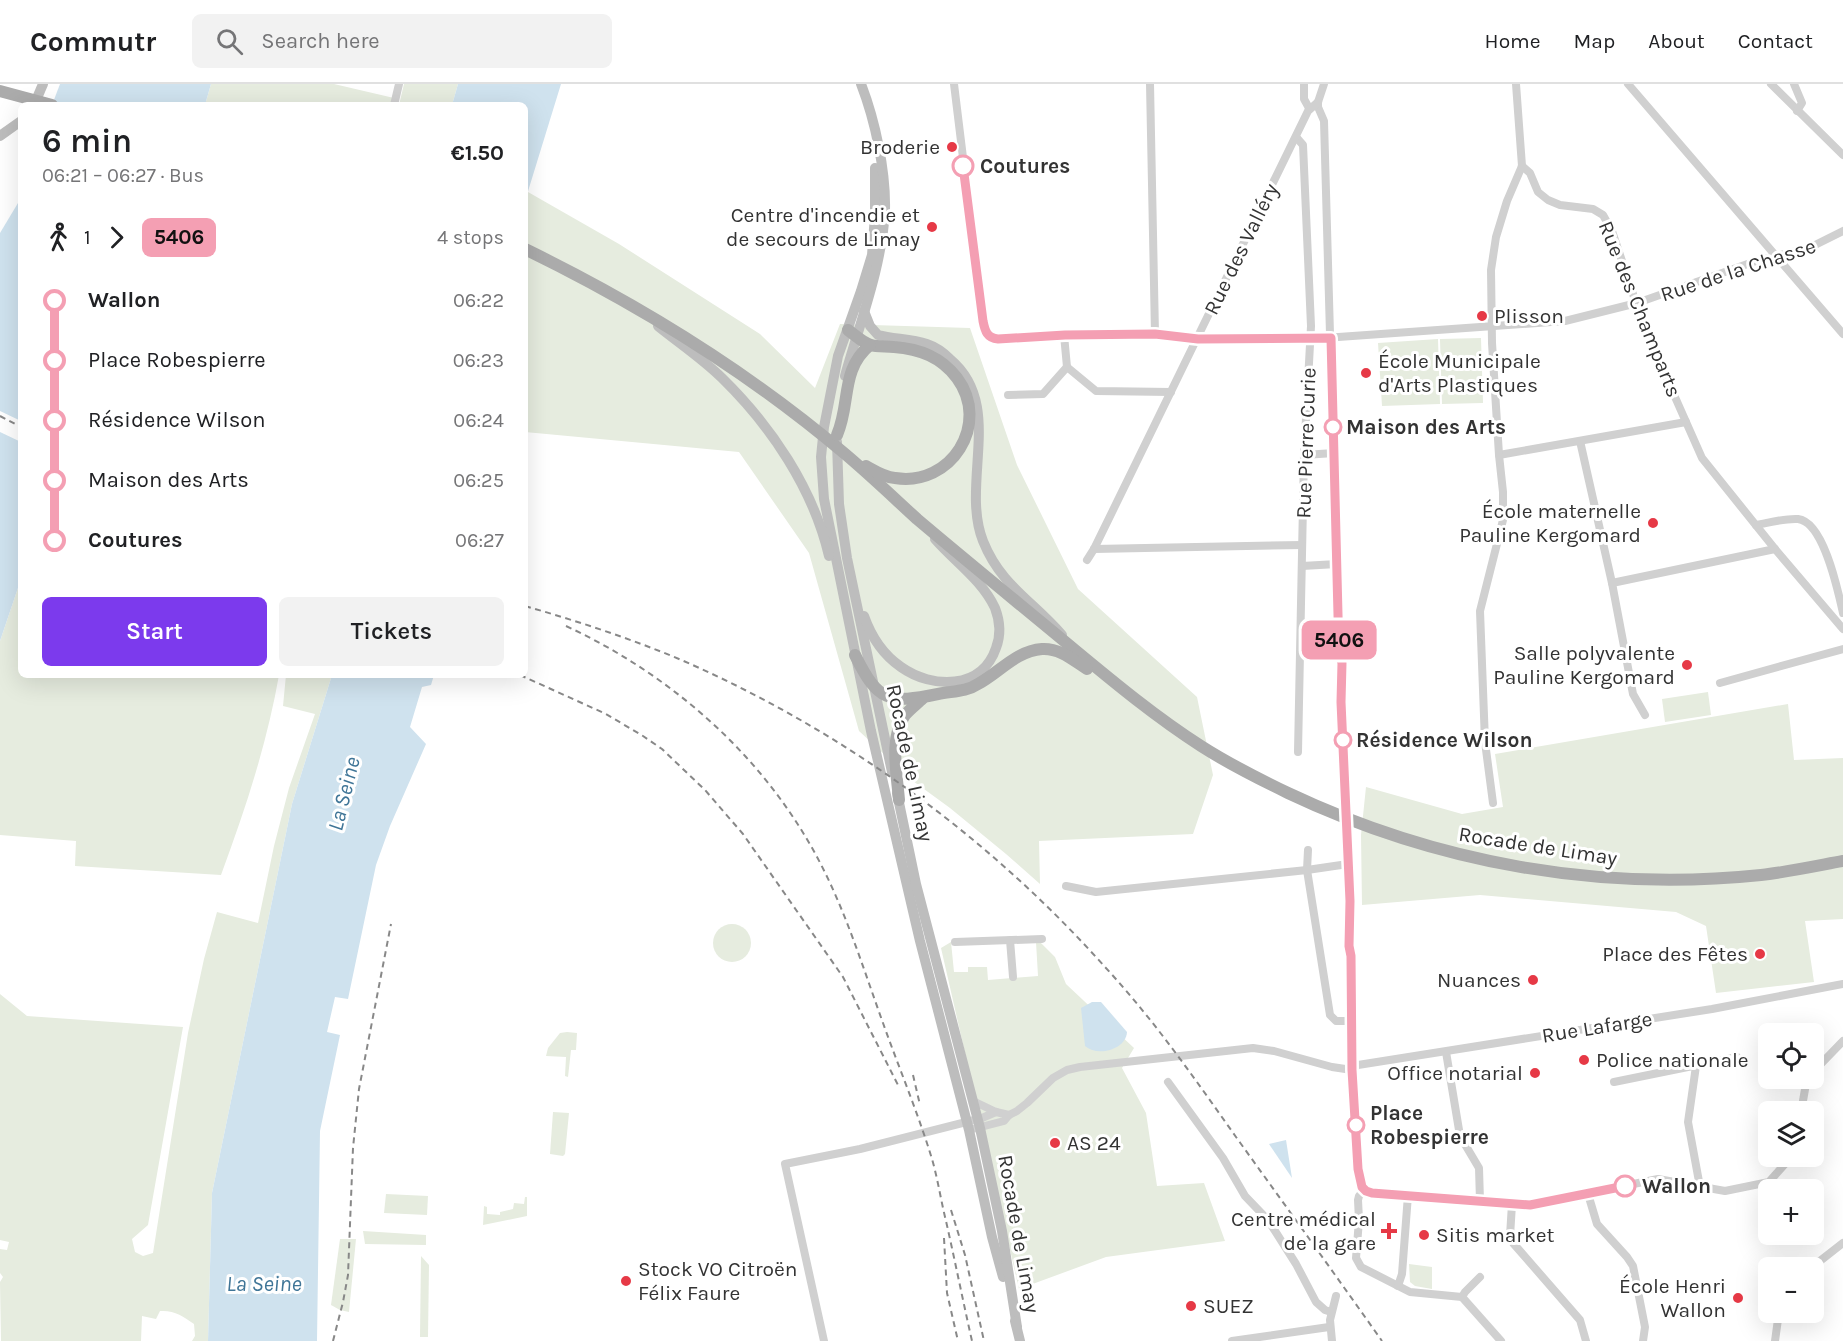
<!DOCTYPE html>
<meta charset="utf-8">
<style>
:root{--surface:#fff;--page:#f2f2f2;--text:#202124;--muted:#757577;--line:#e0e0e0;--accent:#7c3aed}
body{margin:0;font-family:Karla,sans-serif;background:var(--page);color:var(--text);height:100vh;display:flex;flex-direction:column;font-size:22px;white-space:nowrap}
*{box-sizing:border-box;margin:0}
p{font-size:20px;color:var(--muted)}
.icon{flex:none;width:33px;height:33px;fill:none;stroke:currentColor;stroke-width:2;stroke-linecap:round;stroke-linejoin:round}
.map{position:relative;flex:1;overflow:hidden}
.side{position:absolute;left:18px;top:18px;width:510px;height:576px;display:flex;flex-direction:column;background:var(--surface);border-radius:9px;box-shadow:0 6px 24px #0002}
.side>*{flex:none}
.badge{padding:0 12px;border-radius:9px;font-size:21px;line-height:39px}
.fabs{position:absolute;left:1758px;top:939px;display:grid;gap:12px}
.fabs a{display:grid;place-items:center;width:66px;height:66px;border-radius:9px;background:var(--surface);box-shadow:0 6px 24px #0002;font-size:30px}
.map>.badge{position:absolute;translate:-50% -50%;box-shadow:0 0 0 3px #fff}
.legs{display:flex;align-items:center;gap:9px;height:66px;padding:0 24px;font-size:20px}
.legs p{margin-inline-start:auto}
.head{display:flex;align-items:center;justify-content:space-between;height:102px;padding:0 24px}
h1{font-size:33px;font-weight:600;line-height:45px}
.action{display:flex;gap:12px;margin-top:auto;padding:12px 24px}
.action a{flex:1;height:69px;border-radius:9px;background:var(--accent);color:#fff;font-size:24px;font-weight:600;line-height:69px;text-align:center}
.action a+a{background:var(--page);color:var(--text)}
ul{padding:0 24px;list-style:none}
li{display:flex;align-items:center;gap:21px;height:60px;font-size:22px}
li i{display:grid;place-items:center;width:9px;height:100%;margin:0 8px;background:currentColor}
li i::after{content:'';width:15px;height:15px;margin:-8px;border:4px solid;border-radius:50%;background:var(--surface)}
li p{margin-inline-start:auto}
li:first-child i{background:linear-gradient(#0000 50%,currentColor 0)}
li:last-child i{background:linear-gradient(currentColor 50%,#0000 0)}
header{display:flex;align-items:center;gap:36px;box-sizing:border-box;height:84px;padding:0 30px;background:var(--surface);border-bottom:2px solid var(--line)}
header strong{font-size:28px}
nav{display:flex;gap:33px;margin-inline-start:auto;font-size:21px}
.search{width:420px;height:54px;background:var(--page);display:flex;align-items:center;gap:15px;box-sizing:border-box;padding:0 21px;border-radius:9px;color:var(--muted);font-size:22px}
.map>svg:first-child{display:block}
.green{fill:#e6ecdf}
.water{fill:#cfe2ee}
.pier{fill:#fff}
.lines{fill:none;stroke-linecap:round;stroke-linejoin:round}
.minor{stroke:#d0d0d0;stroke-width:8}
.secondary{stroke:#bdbdbd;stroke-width:10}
.primary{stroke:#ababab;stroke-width:12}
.rail{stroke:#888;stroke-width:2;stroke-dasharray:6 4.5;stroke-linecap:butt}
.line-1-casing{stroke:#fff;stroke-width:14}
.line-1{stroke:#f49fb3;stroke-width:9}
.poi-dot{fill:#e63946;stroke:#fff;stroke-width:2}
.stop-1-dot{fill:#fff;stroke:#f49fb3;stroke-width:3}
.labels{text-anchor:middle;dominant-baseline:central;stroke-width:6;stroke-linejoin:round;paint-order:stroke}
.poi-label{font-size:21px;fill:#333;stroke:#fff;text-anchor:end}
.stop-label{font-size:21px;font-weight:bold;fill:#333;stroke:#fff;text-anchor:start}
.street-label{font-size:21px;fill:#333;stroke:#fff}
.water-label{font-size:22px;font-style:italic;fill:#3f7597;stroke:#fff}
</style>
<header>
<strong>Commutr</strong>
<div class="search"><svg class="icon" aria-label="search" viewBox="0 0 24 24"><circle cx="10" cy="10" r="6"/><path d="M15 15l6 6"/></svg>Search here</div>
<nav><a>Home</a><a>Map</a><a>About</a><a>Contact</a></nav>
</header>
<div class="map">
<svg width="1843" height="1257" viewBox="0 0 1843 1257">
<rect width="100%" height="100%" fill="#fff"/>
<g class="green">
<polygon points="211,0 334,0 394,14 392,21 205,21"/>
<polygon points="404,0 458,0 452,21 399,21"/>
<polygon points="528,108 619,160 760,250 815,304 840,240 970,244 1017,381 1078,505 1197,613 1213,691 1193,750 1039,757 1040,800 1006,770 950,724 913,697 859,647 809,469 739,368 525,348 525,121"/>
<polygon points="1481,254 1483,319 1442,320 1440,255"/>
<polygon points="1438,255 1440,320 1382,322 1378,259"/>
<path d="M21,495V591H279C267,660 245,726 221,791L75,782L76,757L0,751V557Z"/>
<path d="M286,591H332L292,720L212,1109L208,1257H192L195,1252L194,1240C183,1232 174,1226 160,1227L156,1235L142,1232L141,1257H1L0,1198L3,1193L0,1189V1165L7,1166L9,1158L0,1156V910L27,932L183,943L148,1141L132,1155L135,1168L143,1172L153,1169L188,949L204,875L217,828L258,839L274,762L289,704L315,630L283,622Z"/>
<polygon points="1708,608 1711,631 1665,638 1662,615"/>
<polygon points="1788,620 1794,676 1843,674 1843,835 1805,837 1814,898 1716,909 1706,842 1676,828 1480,811 1362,821 1361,751 1366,703 1462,730 1503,723 1495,670"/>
<circle cx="732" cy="859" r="19"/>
<polygon points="951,858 954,888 968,888 968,883 987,883 988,896 1038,892 1036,858 1040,858 1055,873 1066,900 1134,964 1122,984 1146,1029 1157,1102 1204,1099 1225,1157 1106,1173 1019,1205 941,864"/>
<polygon points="567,948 577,949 576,966 571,966 568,993 565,992 566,973 546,972 548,964 560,949"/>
<polygon points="553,1028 569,1029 565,1070 563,1072 550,1070"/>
<polygon points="386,1110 428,1112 427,1131 384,1129"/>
<polygon points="525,1113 527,1113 527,1132 483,1141 484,1122 487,1123 487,1130 500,1131 500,1128 513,1125 514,1119 524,1120"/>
<polygon points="363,1147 426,1151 426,1161 365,1160"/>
<polygon points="340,1155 356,1155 349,1228 340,1226 331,1221"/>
<polygon points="421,1172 429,1181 428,1253 420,1253"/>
<polygon points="1409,1180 1432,1183 1432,1205 1415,1202 1410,1198"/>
</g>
<g class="water">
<polygon points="60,0 211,0 205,21 52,21"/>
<polygon points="458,0 561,0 525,117 525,21 452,21"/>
<polygon points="21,114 21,495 0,557 0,149"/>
<polygon points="332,591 434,591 431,601 422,603 410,643 426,660 390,742 376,781 348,915 335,913 327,948 340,951 320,1047 317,1257 208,1257 212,1109 292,720"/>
<path d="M1092,918H1101L1127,948C1126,966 1097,973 1085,962L1081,924Z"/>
<polygon points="1286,1056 1292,1094 1269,1060"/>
</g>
<polygon class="pier" points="0,327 21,337 21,358 0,348"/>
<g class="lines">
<g class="minor">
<polyline points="954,0 983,237 987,250 995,255 1064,251 1155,250 1198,255 1310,255 1565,237 1637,219 1756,177 1809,164 1843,147"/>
<polyline points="1150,0 1155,250"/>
<polyline points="1304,0 1304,15 1309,24"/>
<polyline points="1324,0 1318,18 1318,23 1324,37 1339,570 1342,579 1341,618 1346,723"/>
<polyline points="1628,0 1843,250"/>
<polyline points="1771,0 1843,71"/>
<polyline points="1794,0 1802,19 1797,27"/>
<polyline points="394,21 399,0"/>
<polyline points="1296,53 1303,61 1311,242 1304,371 1298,668"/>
<polyline points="1522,82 1530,89 1538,108 1548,116 1560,121 1593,125 1603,131 1612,147 1644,243 1702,374 1775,465 1843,545"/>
<polyline points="1064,251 1067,283"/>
<polyline points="1008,311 1043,310 1067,283 1096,307 1171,308"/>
<polyline points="1580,357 1612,499 1633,610 1645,631"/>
<polyline points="1304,371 1334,369"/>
<polyline points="1499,371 1686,338"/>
<path d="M1756,441C1768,439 1785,434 1798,435C1824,438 1838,507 1843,529"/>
<polyline points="1094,465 1302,461"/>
<polyline points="1087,476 1094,465 1308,27 1318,18"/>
<polyline points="1302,482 1337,480"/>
<polyline points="1612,499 1775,465"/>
<polyline points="1720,599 1843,565"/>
<polyline points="1493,719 1485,658 1480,527 1503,436 1503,408 1499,371 1492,259 1491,186 1496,153 1507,117 1522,82 1516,0"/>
<polyline points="1347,749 1350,817 1349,862 1351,872 1352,986 1358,1085 1360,1100 1364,1106"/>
<polyline points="1308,766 1307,786 1330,931 1336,937 1352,937"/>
<polyline points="1066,802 1096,808 1307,786 1348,780"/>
<polyline points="1010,856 1013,893"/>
<polyline points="955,858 1042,855"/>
<polyline points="1446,968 1460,1052 1479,1084 1480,1117"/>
<polyline points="1696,982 1688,1038 1700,1103"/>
<polyline points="1352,986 1358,981 1712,925 1843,900"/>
<polyline points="1814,987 1843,957"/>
<polyline points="1168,998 1223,1074 1245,1112 1268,1136 1296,1180 1316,1218 1325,1226 1331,1228"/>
<polyline points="1614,998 1737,973"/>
<polyline points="973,1017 996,1028 1009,1031"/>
<polyline points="1801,1028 1807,994"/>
<polyline points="969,1046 1004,1037 1009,1031 1017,1027 1027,1019 1053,994 1067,986 1080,983 1253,964 1274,967 1332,983 1352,986"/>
<polyline points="1364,1106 1372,1109 1530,1121 1658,1095 1725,1107 1769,1098 1792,1072"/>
<polyline points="1364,1106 1359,1112 1358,1116 1359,1136 1356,1174 1361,1183 1410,1208 1462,1213 1501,1257"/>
<polyline points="1588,1110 1597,1140 1627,1173 1633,1182 1645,1243 1643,1257"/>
<polyline points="1512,1120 1510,1152 1513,1159 1580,1236 1586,1257"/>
<polyline points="1811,1184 1843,1159"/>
<polyline points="1398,1202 1402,1190 1408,1111"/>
<polyline points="1462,1213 1465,1208 1480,1193"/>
<polyline points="824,1257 785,1080 860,1065 982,1034 996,1028"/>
<polyline points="1232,1257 1329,1243"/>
<polyline points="1332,1257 1330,1236 1336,1212"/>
<polyline points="1775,1257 1779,1228"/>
</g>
<g class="secondary">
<polyline points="34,21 43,0"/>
<polyline points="0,52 21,37"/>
<polyline points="875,84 875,131 872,171 861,207 838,272 824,343 821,373 824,415 871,647 920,857 969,1046 992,1153 1003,1193"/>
<path d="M864,227L870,242L878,251C894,255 911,255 927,260C936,263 944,269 950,275C1005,321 960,399 983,457C1001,502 1033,517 1062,551"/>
<path d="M658,242C679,259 703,275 722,294C771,342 813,404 829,472"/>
<path d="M845,292C860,238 882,183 885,126C886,87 875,36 861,0"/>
<polyline points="837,358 839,420 847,474 892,688"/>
<path d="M864,532C871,552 882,570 901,583C932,605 982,606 996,564C1001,551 1000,537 995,524C982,496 955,478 935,455"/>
<polyline points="897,709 916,800 980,1044 1002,1147 1017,1243"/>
<polyline points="1015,1237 1020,1257"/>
</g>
<g class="primary">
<polyline points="0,7 52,21"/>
<path d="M525,165C638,220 747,287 844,369C869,390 893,413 917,435C969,479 1022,522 1075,566C1116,600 1156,633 1201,662C1229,680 1259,695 1288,709C1436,779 1598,808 1761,791C1788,788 1816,782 1843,777"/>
<path d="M848,246C855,251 863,259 871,261C877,263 887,262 894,263C920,265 941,273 957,294C991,340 951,403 895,394C884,393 875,387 866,382"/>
<path d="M837,351C851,319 840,286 870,261"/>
<path d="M855,571C878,618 889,620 938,610C952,607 966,608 978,600C1000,588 1016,567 1042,565C1060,564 1073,576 1087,585"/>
<path d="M899,716C897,690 889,653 905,631C910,625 917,620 923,614"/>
</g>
<g class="rail">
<polyline points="0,332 21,343"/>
<path d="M525,522C577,537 629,554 679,575C841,645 988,752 1105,883C1154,936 1195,995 1236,1053C1285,1121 1334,1189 1382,1257"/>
<path d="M566,542C680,595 777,684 830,799C851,844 866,892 883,939C899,984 918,1029 932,1075C938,1096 941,1117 946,1137C955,1177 963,1217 972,1257"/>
<polyline points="520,591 606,630 643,652 662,665 705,706 743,750 843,893 898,1001"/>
<polyline points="913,991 920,1021"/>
<polyline points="951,1126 965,1171 984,1257"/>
<polyline points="944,1154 947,1209 958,1257"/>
<polyline points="333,1257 343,1218 348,1191 353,1064 359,1005 391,840"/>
</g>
</g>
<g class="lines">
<g class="line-1-casing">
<path id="line-1" d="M963,82L983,237C985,247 987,254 998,255L1065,251L1155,250L1198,255L1331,254L1339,570L1342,579L1341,618L1350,817L1349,862L1351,872L1352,986L1358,1085L1362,1103L1366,1107L1372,1109L1530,1121L1625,1102"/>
</g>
<use href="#line-1" class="line-1"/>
</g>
<g class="poi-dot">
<circle cx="952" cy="63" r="6"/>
<circle cx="932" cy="143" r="6"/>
<circle cx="1482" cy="232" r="6"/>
<circle cx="1366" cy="289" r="6"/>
<circle cx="1653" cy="439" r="6"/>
<circle cx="1687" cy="581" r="6"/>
<circle cx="1760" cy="870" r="6"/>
<circle cx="1533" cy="896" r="6"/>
<circle cx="1584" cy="976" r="6"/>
<circle cx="1535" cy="989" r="6"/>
<circle cx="1055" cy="1059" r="6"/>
<path d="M1386 1138h6v6h6v6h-6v6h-6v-6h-6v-6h6z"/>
<circle cx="1424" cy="1151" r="6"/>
<circle cx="626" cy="1197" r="6"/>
<circle cx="1738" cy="1214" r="6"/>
<circle cx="1191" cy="1222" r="6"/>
</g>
<g class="stop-1-dot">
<circle cx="963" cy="82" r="10"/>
<circle cx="1333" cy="343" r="8"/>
<circle cx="1343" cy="656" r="8"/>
<circle cx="1356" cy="1041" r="8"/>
<circle cx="1625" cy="1102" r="10"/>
</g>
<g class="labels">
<g class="poi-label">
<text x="940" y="63">Broderie</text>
<text x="920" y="131">Centre d'incendie et<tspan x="920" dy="24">de secours de Limay</tspan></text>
<text x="1494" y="232" text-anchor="start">Plisson</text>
<text x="1378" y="277" text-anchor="start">École Municipale<tspan x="1378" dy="24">d'Arts Plastiques</tspan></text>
<text x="1641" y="427">École maternelle<tspan x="1641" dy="24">Pauline Kergomard</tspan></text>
<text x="1675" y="569">Salle polyvalente<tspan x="1675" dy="24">Pauline Kergomard</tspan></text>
<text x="1748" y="870">Place des Fêtes</text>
<text x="1521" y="896">Nuances</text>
<text x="1596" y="976" text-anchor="start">Police nationale</text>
<text x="1523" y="989">Office notarial</text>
<text x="1067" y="1059" text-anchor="start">AS 24</text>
<text x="1376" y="1135">Centre médical<tspan x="1376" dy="24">de la gare</tspan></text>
<text x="1436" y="1151" text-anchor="start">Sitis market</text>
<text x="638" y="1185" text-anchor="start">Stock VO Citroën<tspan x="638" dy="24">Félix Faure</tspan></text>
<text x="1726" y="1202">École Henri<tspan x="1726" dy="24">Wallon</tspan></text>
<text x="1203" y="1222" text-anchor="start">SUEZ</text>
</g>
<g class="stop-label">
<text x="980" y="82">Coutures</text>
<text x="1346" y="343">Maison des Arts</text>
<text x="1356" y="656">Résidence Wilson</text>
<text x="1370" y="1029">Place<tspan x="1370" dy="24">Robespierre</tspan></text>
<text x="1642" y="1102">Wallon</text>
</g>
<g class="street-label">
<text transform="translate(1241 165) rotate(-64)">Rue des Valléry</text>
<text transform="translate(1738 186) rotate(-18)">Rue de la Chasse</text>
<text transform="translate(1640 225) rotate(68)">Rue des Champarts</text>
<text transform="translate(1306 359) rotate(-88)">Rue Pierre Curie</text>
<text transform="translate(910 679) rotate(78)">Rocade de Limay</text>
<text transform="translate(1538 762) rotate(9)">Rocade de Limay</text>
<text transform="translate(1597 943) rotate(-9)">Rue Lafarge</text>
<text transform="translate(1019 1150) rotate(80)">Rocade de Limay</text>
</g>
<g class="water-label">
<text transform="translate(344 710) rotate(-76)">La Seine</text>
<text x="264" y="1200">La Seine</text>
</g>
</g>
</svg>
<div class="fabs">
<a><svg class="icon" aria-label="locate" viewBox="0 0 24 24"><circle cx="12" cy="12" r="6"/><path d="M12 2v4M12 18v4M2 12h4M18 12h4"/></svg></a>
<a><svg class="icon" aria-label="layers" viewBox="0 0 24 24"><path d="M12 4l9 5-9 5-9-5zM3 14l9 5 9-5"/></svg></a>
<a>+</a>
<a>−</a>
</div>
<b class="badge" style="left:1339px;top:556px;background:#f49fb3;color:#111">5406</b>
<section class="side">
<div class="head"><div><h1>6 min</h1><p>06:21 – 06:27 · Bus</p></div><b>€1.50</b></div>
<div class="legs"><svg class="icon" aria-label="walk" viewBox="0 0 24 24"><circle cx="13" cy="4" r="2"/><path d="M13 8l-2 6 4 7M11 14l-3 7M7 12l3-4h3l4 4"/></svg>1<svg class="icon" aria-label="forward" viewBox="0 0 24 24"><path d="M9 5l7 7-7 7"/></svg><b class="badge" style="background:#f49fb3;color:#111">5406</b><p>4 stops</p></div>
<ul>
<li><i style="color:#f49fb3"></i><b>Wallon</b><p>06:22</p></li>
<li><i style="color:#f49fb3"></i><span>Place Robespierre</span><p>06:23</p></li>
<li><i style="color:#f49fb3"></i><span>Résidence Wilson</span><p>06:24</p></li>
<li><i style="color:#f49fb3"></i><span>Maison des Arts</span><p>06:25</p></li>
<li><i style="color:#f49fb3"></i><b>Coutures</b><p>06:27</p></li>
</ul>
<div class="action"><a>Start</a><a>Tickets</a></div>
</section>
</div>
